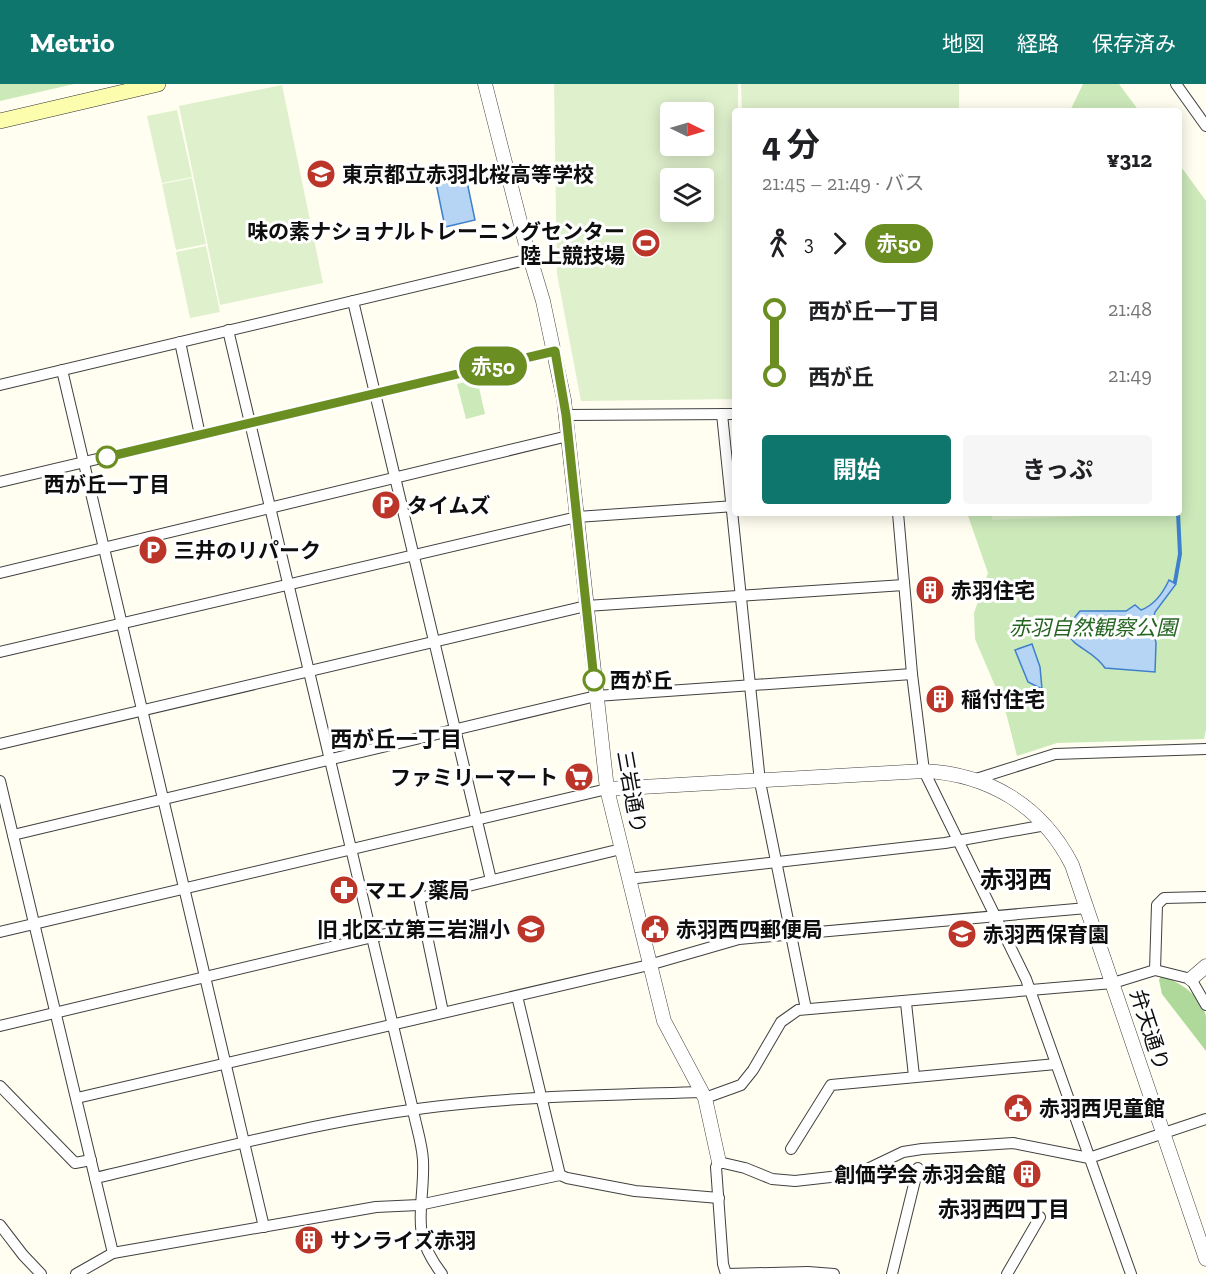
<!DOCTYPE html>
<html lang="ja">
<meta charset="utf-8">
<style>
:root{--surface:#fff;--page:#f6f6f6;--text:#202124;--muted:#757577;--accent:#0f766e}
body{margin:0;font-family:"Zilla Slab","Noto Sans JP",serif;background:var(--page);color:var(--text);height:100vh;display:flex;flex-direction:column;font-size:22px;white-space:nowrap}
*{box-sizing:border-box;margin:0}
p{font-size:20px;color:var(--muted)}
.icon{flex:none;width:33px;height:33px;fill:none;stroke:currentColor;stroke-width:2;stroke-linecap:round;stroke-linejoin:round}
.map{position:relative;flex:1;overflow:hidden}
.side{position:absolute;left:732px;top:24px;width:450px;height:408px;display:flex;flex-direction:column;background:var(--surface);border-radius:6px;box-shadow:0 3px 15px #0003}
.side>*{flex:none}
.badge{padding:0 12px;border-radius:20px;font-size:21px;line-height:39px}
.needle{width:39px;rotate:95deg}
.buttons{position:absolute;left:660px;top:18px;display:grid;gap:12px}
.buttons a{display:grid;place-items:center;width:54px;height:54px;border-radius:6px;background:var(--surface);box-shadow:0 3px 15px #0003;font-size:30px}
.map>.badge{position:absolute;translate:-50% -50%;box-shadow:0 0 0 3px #fff}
.legs{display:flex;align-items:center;gap:9px;height:66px;padding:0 30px;font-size:20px}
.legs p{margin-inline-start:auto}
.head{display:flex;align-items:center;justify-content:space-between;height:102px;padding:0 30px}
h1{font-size:33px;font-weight:700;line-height:45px}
.primary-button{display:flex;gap:12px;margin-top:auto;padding:12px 30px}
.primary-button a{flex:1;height:69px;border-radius:6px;background:var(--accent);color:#fff;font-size:24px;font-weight:700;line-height:69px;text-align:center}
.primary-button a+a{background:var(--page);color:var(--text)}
ul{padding:0 30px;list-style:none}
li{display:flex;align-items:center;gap:21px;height:66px;font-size:22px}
li i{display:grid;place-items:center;width:9px;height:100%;margin:0 8px;background:currentColor}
li i::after{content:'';width:15px;height:15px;margin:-8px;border:4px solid;border-radius:50%;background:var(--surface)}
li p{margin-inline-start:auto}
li:first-child i{background:linear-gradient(#0000 50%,currentColor 0)}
li:last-child i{background:linear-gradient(currentColor 50%,#0000 0)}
header{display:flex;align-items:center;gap:36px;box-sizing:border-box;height:84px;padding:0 30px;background:var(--accent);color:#fff}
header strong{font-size:28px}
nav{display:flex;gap:33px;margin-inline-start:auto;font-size:21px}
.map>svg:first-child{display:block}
.green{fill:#cce9ba}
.forest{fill:#aed99a}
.pitch{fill:#dff0cc;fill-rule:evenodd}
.water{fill:#b6d5f5;stroke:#3e80cb;stroke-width:1.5}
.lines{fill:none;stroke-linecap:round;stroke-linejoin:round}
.stream{stroke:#3e80cb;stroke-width:4}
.minor-casing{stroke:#414141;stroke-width:12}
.tertiary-casing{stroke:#414141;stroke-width:15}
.secondary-casing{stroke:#303030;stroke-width:16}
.minor{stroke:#fff;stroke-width:10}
.tertiary{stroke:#fff;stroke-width:14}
.secondary{stroke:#fcfdad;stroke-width:15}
.line-1-casing{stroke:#fff;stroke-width:14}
.line-1{stroke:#6b8e23;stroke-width:9}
.stop-1-dot{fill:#fff;stroke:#6b8e23;stroke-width:3}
.labels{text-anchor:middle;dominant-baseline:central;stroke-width:6;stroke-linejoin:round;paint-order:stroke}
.poi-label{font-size:21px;font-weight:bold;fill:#0e0e0e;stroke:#fff;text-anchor:start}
.stop-label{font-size:21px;font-weight:bold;fill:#0e0e0e;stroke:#fff}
.park-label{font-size:21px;font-style:italic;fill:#256520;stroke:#fff}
.street-label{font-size:21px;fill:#0e0e0e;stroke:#fff}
.neighbourhood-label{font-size:22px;font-weight:bold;fill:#0e0e0e;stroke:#fff}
.quarter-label{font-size:24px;font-weight:bold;fill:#0e0e0e;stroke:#fff}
</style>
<header>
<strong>Metrio</strong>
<nav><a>地図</a><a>経路</a><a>保存済み</a></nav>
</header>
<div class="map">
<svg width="1206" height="1190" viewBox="0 0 1206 1190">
<rect width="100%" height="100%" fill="#fffef0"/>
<g class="green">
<polygon points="0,0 74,0 0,17"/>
<polygon points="1083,0 1119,0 1139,27 1070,27"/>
<polygon points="1179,80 1206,117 1206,646 1204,655 1057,659 1017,672 1005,625 975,555 974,529 988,489 967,429 1179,429"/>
<polygon points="477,295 485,330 466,335 457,300"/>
</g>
<path class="forest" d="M1161,892C1179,897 1203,913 1206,933C1206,944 1206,956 1206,967L1162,910L1159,896Z"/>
<g class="pitch">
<path d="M554,0H738V27H735V315L581,317L557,190ZM670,28H704V62H670ZM670,94H704V128H670Z"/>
<polygon points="741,0 959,0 959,27 742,27"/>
<polygon points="282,1 323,199 220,221 179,22"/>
<polygon points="177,26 192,93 162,99 147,32"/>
<polygon points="192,94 206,160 176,166 162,100"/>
<polygon points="206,162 220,228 190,234 176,168"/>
<polygon points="992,429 1102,429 1102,431 992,436"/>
</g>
<g class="water">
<polygon points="466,93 475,136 445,143 436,99"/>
<path d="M1169,496L1176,500L1155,528L1152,539L1156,559L1155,588L1105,584C1089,559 1049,561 1080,527H1126L1135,521L1141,526C1155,521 1163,509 1169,496Z"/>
<polygon points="1032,560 1040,583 1042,605 1028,598 1015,566"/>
</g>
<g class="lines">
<polyline class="stream" points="1175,498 1180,470 1178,429"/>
<g class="minor-casing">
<g id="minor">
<polyline points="1176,0 1206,42"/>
<polyline points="353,217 491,796"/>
<path d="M228,246L413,1026C416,1042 422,1059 423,1076C425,1125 408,1146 442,1190"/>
<polyline points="180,258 200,351"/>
<polyline points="62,286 264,1143"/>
<polyline points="0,301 530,175"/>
<polyline points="722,330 760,698 806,925"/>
<polyline points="566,331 735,330"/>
<polyline points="0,398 555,267"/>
<polyline points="898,429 912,590 924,687 1026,895 1131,1190"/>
<polyline points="0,489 568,352"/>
<polyline points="0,568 577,433 735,422"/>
<polyline points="0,660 586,522 904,501"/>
<polyline points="976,695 1055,670 1206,665"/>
<polyline points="0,697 113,1169"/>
<polyline points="13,751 596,612 912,590"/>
<polyline points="628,795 945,759 1046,741"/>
<polyline points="0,848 607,705"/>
<polyline points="1155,886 1157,821 1164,814 1206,813"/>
<polyline points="517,912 560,1091"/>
<polyline points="906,919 914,992"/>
<polyline points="443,928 419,814 621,765"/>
<polyline points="0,942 423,841"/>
<polyline points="0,1002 75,1079 91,1076"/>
<polyline points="77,1014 649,881 739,855 1087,824"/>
<polyline points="705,1014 741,1001 753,986 781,938 798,926 1113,899 1155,886 1191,895 1206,921"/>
<polyline points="791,1065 831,1001 1056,980"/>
<path d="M95,1094C203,1069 315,1038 425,1024C516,1012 610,1011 702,1008"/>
<polyline points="0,1141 23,1171 41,1190"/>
<polyline points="76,1190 113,1169 376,1123 419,1121 560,1091 567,1094 635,1107 719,1114"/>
<polyline points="726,1190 723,1180 716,1083 719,1078 745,1084 772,1095 795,1097 857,1090 903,1068 922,1065 1013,1059 1089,1074 1206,1035"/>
<polyline points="727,1190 808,1188 834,1190"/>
<polyline points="892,1190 918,1084"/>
<polyline points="1007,1190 1040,1133"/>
</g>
</g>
<g class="tertiary-casing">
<g id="tertiary">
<polyline points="485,0 525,157 543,217 564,316 607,705 664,937 705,1014 719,1078"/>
<path d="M607,705L924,687C989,690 1042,722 1072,781L1206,1175"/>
<polyline points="1191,895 1206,882"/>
</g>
</g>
<g class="secondary-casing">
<polyline id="secondary" points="0,37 158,0"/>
</g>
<use href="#minor" class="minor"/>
<use href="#tertiary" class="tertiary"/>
<use href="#secondary" class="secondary"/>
</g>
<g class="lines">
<g class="line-1-casing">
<polyline id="line-1" points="107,373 555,267 566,331 594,596"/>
</g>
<use href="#line-1" class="line-1"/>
</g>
<defs>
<g id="school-disc" transform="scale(1.5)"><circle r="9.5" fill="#bc3529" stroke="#fff"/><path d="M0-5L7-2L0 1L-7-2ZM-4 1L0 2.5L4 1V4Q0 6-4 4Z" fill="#fff"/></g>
<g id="stadium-disc" transform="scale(1.5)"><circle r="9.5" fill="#bc3529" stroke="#fff"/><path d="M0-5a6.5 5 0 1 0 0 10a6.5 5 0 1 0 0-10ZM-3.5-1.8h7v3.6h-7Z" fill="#fff"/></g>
<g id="parking-disc" transform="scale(1.5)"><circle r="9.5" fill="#bc3529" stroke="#fff"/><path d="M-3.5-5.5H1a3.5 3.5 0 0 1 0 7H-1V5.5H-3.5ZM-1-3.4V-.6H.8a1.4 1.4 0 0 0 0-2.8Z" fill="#fff"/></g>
<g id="building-disc" transform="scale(1.5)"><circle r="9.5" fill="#bc3529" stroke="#fff"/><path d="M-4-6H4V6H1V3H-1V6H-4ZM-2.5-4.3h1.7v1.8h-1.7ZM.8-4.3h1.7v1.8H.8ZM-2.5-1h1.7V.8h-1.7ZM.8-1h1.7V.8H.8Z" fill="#fff"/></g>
<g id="supermarket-disc" transform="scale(1.5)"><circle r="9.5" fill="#bc3529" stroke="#fff"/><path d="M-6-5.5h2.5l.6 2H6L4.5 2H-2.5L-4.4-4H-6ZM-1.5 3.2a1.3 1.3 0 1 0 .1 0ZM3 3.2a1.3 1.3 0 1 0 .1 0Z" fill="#fff"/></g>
<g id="pharmacy-disc" transform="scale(1.5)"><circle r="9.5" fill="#bc3529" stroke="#fff"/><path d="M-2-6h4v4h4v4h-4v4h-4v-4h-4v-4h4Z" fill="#fff"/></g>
<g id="civic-disc" transform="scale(1.5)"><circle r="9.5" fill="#bc3529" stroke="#fff"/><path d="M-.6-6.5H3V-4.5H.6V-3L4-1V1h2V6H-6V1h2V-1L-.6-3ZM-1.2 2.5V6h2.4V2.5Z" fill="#fff"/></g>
</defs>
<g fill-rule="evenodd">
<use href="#school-disc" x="321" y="90"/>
<use href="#stadium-disc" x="646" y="159"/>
<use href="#parking-disc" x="386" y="421"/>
<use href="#parking-disc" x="153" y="466"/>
<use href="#building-disc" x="930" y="506"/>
<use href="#building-disc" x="940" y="615"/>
<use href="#supermarket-disc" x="579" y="693"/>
<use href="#pharmacy-disc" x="344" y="806"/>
<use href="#school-disc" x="531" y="845"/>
<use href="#civic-disc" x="655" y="845"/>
<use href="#school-disc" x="962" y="850"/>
<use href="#civic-disc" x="1018" y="1024"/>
<use href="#building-disc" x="1027" y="1090"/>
<use href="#building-disc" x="309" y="1156"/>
</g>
<g class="stop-1-dot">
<circle cx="107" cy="373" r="10"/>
<circle cx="594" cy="596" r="10"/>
</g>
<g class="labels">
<g class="poi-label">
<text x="342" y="90">東京都立赤羽北桜高等学校</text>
<text x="625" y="147" text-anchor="end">味の素ナショナルトレーニングセンター<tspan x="625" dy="24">陸上競技場</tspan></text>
<text x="407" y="421">タイムズ</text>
<text x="174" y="466">三井のリパーク</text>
<text x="951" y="506">赤羽住宅</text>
<text x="961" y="615">稲付住宅</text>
<text x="558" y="693" text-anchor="end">ファミリーマート</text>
<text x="365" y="806">マエノ薬局</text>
<text x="510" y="845" text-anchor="end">旧 北区立第三岩淵小</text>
<text x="676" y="845">赤羽西四郵便局</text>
<text x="983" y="850">赤羽西保育園</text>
<text x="1039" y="1024">赤羽西児童館</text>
<text x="1006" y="1090" text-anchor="end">創価学会 赤羽会館</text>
<text x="330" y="1156">サンライズ赤羽</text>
</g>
<g class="stop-label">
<text x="107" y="400">西が丘一丁目</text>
<text x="610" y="596" text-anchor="start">西が丘</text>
</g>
<g class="park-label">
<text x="1093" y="543">赤羽自然観察公園</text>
</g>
<g class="street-label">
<text transform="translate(632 708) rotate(80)">三岩通り</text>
<text transform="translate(1150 946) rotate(72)">弁天通り</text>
</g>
<g class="neighbourhood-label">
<text x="396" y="655">西が丘一丁目</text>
<text x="1004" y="1125">赤羽西四丁目</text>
</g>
<g class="quarter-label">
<text x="1016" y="795">赤羽西</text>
</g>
</g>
</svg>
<div class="buttons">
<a><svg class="needle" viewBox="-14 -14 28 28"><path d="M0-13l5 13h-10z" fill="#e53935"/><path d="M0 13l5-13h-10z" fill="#757577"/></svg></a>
<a><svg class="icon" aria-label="layers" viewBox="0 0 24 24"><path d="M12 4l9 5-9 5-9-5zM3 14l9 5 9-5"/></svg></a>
</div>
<b class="badge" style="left:493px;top:282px;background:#6b8e23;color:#fff">赤50</b>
<section class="side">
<div class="head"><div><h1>4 分</h1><p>21:45 – 21:49 · バス</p></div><b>¥312</b></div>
<div class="legs"><svg class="icon" aria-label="walk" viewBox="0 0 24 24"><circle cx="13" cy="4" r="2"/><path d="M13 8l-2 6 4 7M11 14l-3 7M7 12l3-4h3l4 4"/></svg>3<svg class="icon" aria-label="forward" viewBox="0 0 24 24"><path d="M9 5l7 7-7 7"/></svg><b class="badge" style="background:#6b8e23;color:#fff">赤50</b></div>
<ul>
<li><i style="color:#6b8e23"></i><b>西が丘一丁目</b><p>21:48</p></li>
<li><i style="color:#6b8e23"></i><b>西が丘</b><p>21:49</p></li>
</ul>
<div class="primary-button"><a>開始</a><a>きっぷ</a></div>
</section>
</div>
